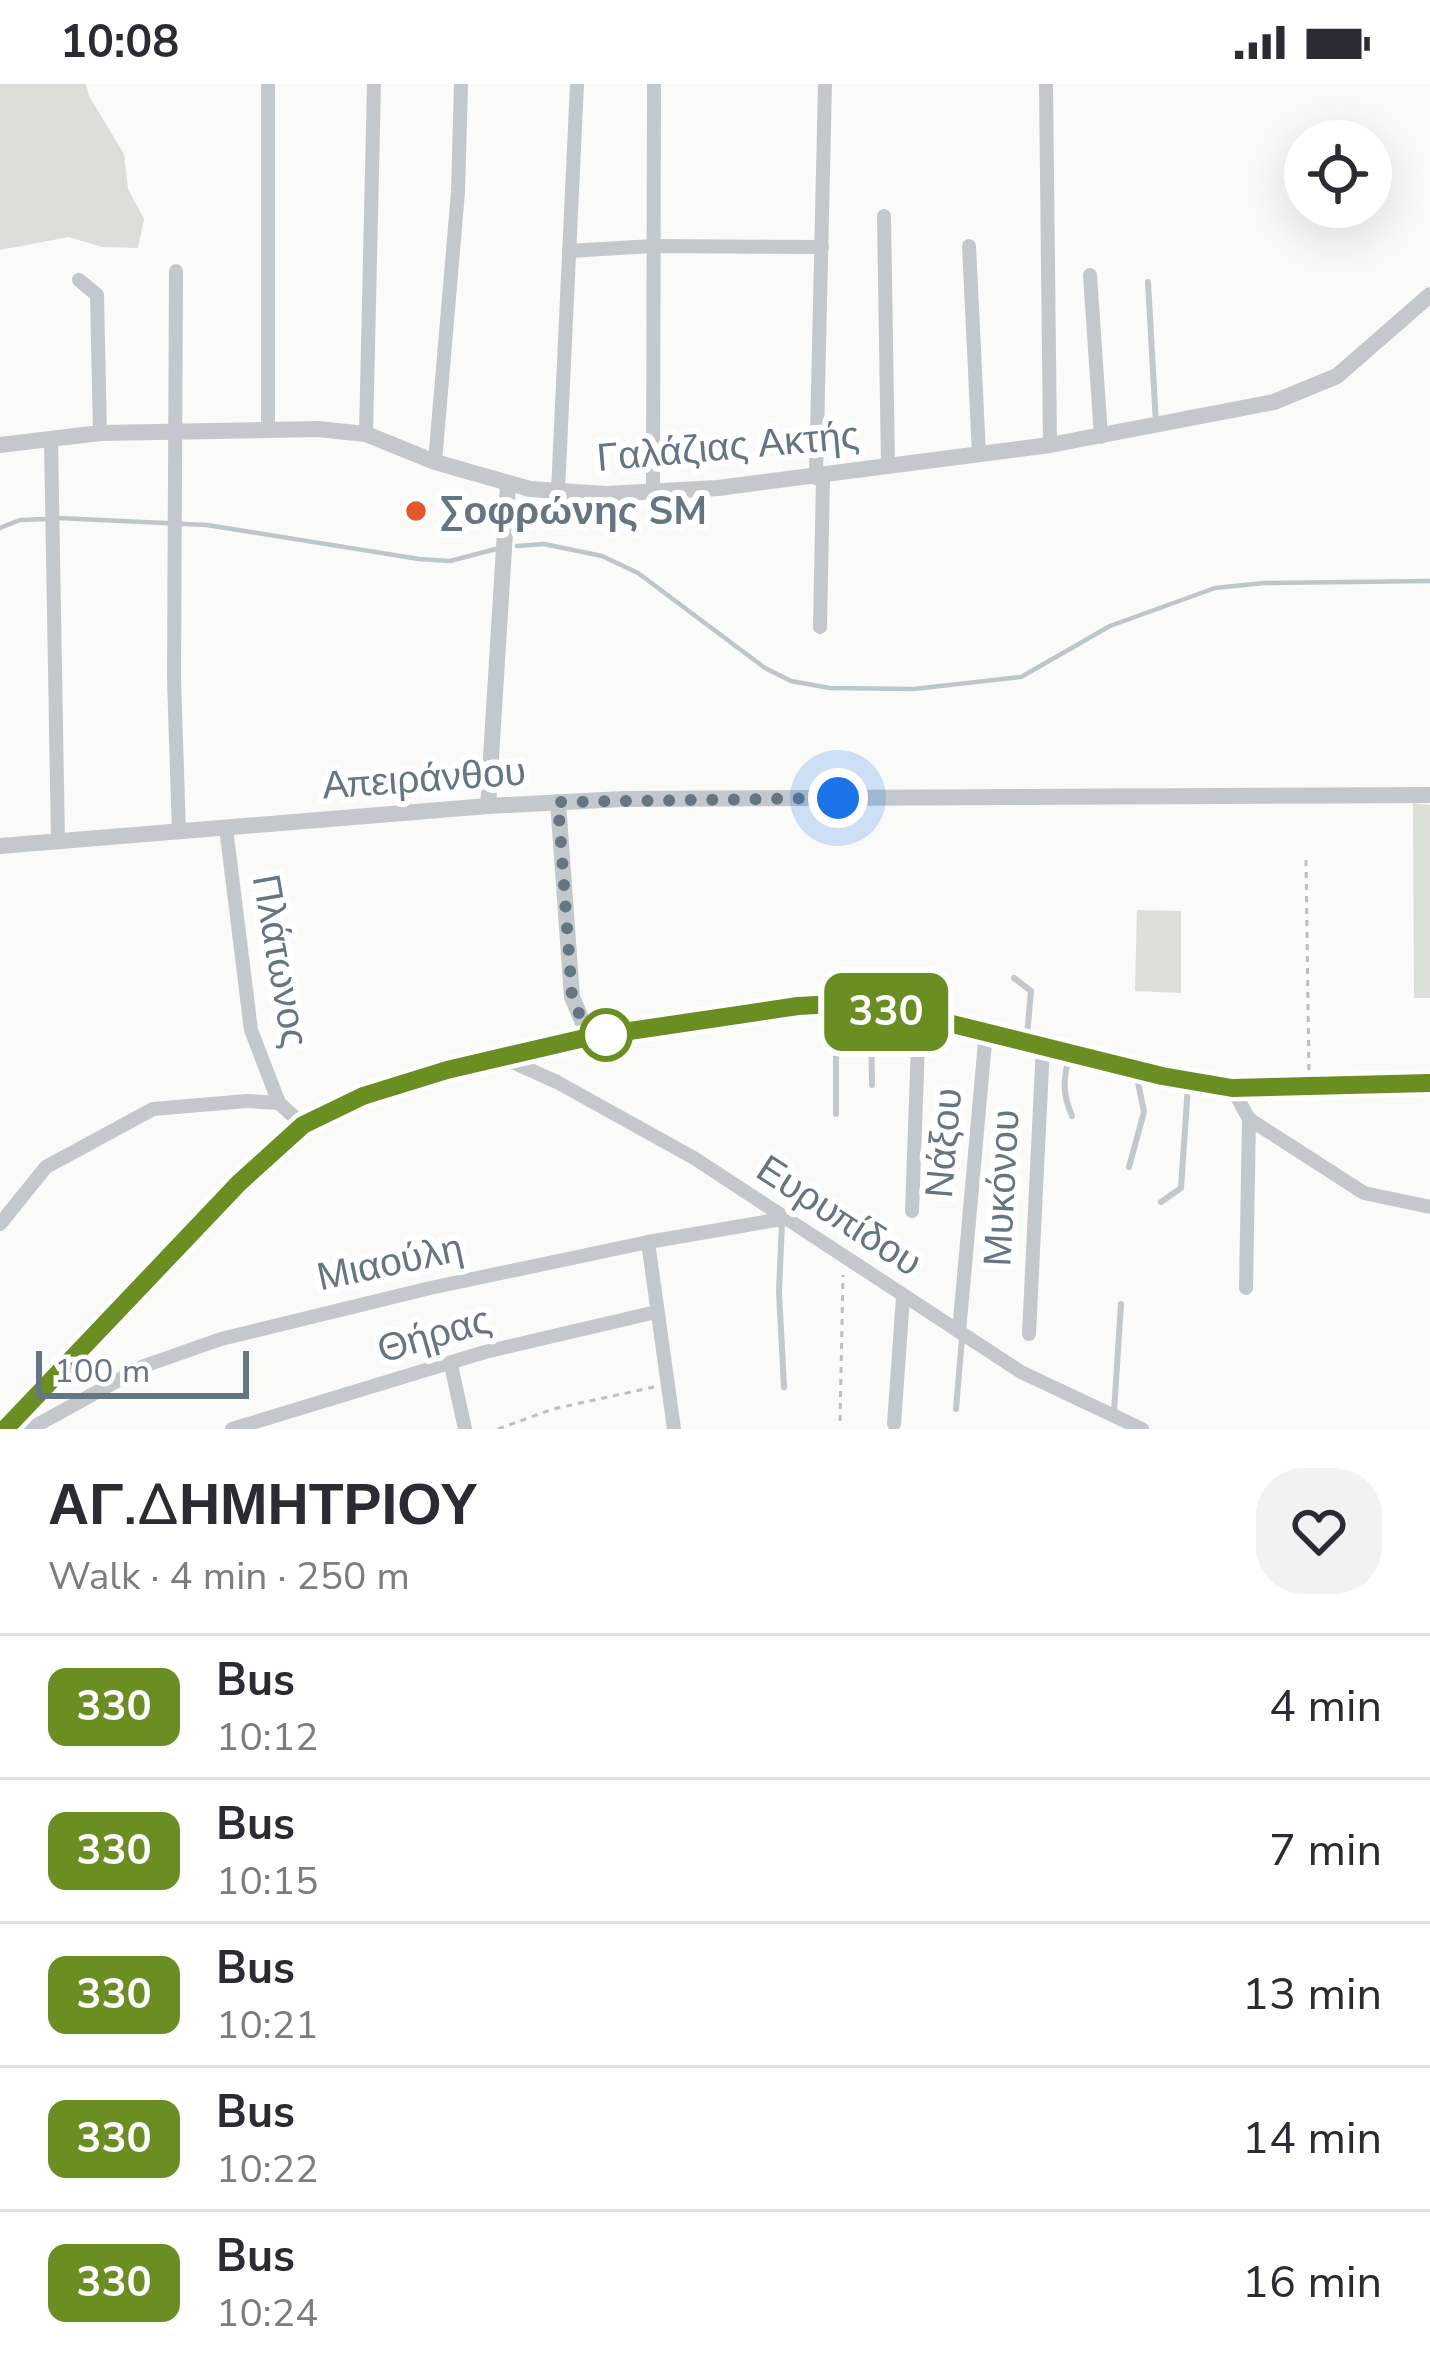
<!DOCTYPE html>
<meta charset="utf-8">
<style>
:root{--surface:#fff;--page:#f2f2f3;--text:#2b2b33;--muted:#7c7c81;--line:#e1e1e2}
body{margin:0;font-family:"Nunito Sans",sans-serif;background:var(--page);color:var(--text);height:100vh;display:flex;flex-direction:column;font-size:45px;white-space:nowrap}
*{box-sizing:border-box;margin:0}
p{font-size:39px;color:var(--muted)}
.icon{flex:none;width:66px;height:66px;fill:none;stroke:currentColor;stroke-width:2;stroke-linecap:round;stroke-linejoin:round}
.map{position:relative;height:1345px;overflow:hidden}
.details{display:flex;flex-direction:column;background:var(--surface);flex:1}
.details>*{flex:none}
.badge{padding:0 24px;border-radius:18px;font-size:42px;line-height:78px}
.controls{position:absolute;left:1284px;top:36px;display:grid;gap:24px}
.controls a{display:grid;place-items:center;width:108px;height:108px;border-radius:50%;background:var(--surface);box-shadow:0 12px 48px #0002;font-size:60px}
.scale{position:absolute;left:36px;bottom:30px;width:213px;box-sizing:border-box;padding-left:12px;border:6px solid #657683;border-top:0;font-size:33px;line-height:42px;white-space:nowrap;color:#657683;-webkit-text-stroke:9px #fff;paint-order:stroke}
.you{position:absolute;width:60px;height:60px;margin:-30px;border:9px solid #fff;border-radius:50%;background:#1a73e8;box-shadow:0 0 0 18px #1a73e833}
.map>.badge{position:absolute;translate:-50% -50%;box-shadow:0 0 0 6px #fff}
.round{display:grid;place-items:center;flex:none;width:126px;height:126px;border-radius:48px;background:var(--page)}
.overview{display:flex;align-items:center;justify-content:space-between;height:204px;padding:0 48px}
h1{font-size:57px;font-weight:600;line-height:90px}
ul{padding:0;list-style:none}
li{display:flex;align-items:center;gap:36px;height:144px;padding:0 48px;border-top:3px solid var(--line)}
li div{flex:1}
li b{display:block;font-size:45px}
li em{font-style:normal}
li .badge{min-width:132px;font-weight:700;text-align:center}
.status{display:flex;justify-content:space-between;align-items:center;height:84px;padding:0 60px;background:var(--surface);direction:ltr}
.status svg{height:33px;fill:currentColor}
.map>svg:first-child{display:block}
.green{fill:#dadfd7}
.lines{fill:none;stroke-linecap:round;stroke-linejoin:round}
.stream{stroke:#bbc7cb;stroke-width:4.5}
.path{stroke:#bbbfc2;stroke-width:3;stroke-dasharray:6 6;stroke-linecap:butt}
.service{stroke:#c3c8cc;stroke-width:6}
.minor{stroke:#c3c8cc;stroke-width:14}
.tertiary{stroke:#c3c8cc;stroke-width:16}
.line-casing{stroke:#fff;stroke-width:27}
.line{stroke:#6b8e23;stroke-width:18}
.walk{stroke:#657683;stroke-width:12;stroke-dasharray:0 21.6}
.poi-dot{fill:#e4572e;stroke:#fff;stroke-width:4.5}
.stop-dot{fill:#fff;stroke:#6b8e23;stroke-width:6}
.labels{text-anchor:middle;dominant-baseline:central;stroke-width:12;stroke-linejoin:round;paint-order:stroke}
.street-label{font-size:39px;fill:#657683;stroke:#fff}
.poi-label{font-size:39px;font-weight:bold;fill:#657683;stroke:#fff;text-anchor:start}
</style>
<div class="status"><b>10:08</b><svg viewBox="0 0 49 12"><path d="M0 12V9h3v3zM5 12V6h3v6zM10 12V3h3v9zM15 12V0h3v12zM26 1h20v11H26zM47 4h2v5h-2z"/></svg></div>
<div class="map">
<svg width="1430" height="1345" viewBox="0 0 1430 1345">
<rect width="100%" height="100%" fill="#fafaf8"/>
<g class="green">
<polygon points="0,0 86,0 89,12 124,70 128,105 144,135 138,164 102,163 69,153 0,166"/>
<polygon points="1413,719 1430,721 1430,914 1414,914"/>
<polygon points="1137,826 1181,827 1181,909 1135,907"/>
</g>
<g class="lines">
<g class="stream">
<polyline points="58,434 207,441 419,475 450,477 496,465"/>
<polyline points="0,444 20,436 47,435"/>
<polyline points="517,462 544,460 602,472 638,489 765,584 791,597 830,604 914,605 1021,593 1110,542 1215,504 1264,499 1430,497"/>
</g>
<g class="path">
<polyline points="1306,776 1309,991"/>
<polyline points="840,1337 843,1191"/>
<polyline points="498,1345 553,1325 654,1303"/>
</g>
<g class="service">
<polyline points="1148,198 1156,340"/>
<polyline points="1014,894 1031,907 1027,952"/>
<polyline points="871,928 872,1001"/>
<path d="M1070,970C1063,994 1062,1009 1072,1032"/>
<polyline points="836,1030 836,924"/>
<polyline points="1129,1083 1144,1028 1136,989"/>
<polyline points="1161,1118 1181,1104 1188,1001"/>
<polyline points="782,1138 779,1208 784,1303"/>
<polyline points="956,1325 962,1254"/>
<polyline points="1114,1328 1121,1220"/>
</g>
<g class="minor">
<polyline points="1046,0 1050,361"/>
<polyline points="884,132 888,382"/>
<polyline points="969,162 979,370"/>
<polyline points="569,167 653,162 822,163"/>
<polyline points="176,187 174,595 179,748"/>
<polyline points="1090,191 1101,353"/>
<polyline points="79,196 97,211 100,349"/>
<polyline points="268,347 268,0"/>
<polyline points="366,350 374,0"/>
<polyline points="51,355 58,758"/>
<polyline points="435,378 458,108 461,0"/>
<polyline points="816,394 825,0"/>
<polyline points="558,407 577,0"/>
<polyline points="653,409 654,0"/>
<polyline points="820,543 823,393"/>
<polyline points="226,744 251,946 279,1019"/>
<polyline points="501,973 557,998 694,1074 1021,1288 1142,1345"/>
<polyline points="1232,1004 1249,1035 1364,1109 1430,1123"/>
<polyline points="912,1127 919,932"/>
<polyline points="0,1140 46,1083 153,1025 247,1017 279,1019 303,1041"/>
<polyline points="648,1158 674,1345"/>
<polyline points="1246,1204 1249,1035"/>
<polyline points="959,1248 986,947"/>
<polyline points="1029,1250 1043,961"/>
<polyline points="451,1281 465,1345"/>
<polyline points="894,1340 903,1213"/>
<polyline points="30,1345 144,1282 221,1255 430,1204 648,1158 782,1135"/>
<polyline points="232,1345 485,1268 656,1228"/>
</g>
<g class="tertiary">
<polyline points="0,361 100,349 318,345 366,350 435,378 530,405 606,410 718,404 1050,361 1274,318 1337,292 1430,211"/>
<polyline points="558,718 572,913 589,953"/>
<polyline points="488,722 508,400"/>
<polyline points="0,762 488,722 623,715 1430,711"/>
<polyline points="5,1345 239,1099 303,1041 363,1012 447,986 589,953 798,921 836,920 986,947 1188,998 1232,1004 1309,1004 1430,999"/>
</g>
</g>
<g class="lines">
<g class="line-casing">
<polyline id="line" points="5,1345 239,1099 303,1041 363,1012 447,986 589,953 798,922 836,920 920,932 1162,992 1232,1004 1430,999"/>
</g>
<use href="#line" class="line"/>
<polyline class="walk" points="606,951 589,953 572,913 558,718 838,714"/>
</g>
<circle class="poi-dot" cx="416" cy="427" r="12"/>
<circle class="stop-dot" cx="606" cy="951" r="24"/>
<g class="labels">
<g class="street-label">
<text transform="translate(728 363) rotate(-5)">Γαλάζιας Ακτής</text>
<text transform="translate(424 695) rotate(-4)">Απειράνθου</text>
<text transform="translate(280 877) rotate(80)">Πλάτωνος</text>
<text transform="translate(944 1059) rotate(-85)">Νάξου</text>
<text transform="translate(1002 1104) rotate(-87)">Μυκόνου</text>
<text transform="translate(839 1132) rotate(33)">Ευρυπίδου</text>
<text transform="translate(390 1179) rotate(-12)">Μιαούλη</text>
<text transform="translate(434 1251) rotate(-16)">Θήρας</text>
</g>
<g class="poi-label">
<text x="440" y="427">Σοφρώνης SM</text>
</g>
</g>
</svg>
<div class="controls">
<a><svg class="icon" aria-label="locate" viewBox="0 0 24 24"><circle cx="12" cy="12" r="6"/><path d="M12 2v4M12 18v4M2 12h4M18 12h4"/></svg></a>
</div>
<div class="scale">100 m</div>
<div class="you" style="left:838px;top:714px"></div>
<b class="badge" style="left:886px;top:928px;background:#6b8e23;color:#fff">330</b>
</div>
<section class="details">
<div class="overview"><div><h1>ΑΓ.ΔΗΜΗΤΡΙΟΥ</h1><p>Walk · 4 min · 250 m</p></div><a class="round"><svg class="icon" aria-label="heart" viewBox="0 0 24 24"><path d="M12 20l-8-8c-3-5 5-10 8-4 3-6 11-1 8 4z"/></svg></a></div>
<ul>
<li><span class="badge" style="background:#6b8e23;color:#fff">330</span><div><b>Bus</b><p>10:12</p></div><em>4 min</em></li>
<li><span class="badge" style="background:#6b8e23;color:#fff">330</span><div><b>Bus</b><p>10:15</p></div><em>7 min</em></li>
<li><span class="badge" style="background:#6b8e23;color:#fff">330</span><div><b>Bus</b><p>10:21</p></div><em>13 min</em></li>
<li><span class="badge" style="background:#6b8e23;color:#fff">330</span><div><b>Bus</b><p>10:22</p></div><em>14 min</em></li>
<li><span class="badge" style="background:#6b8e23;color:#fff">330</span><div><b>Bus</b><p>10:24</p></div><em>16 min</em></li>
</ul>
</section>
